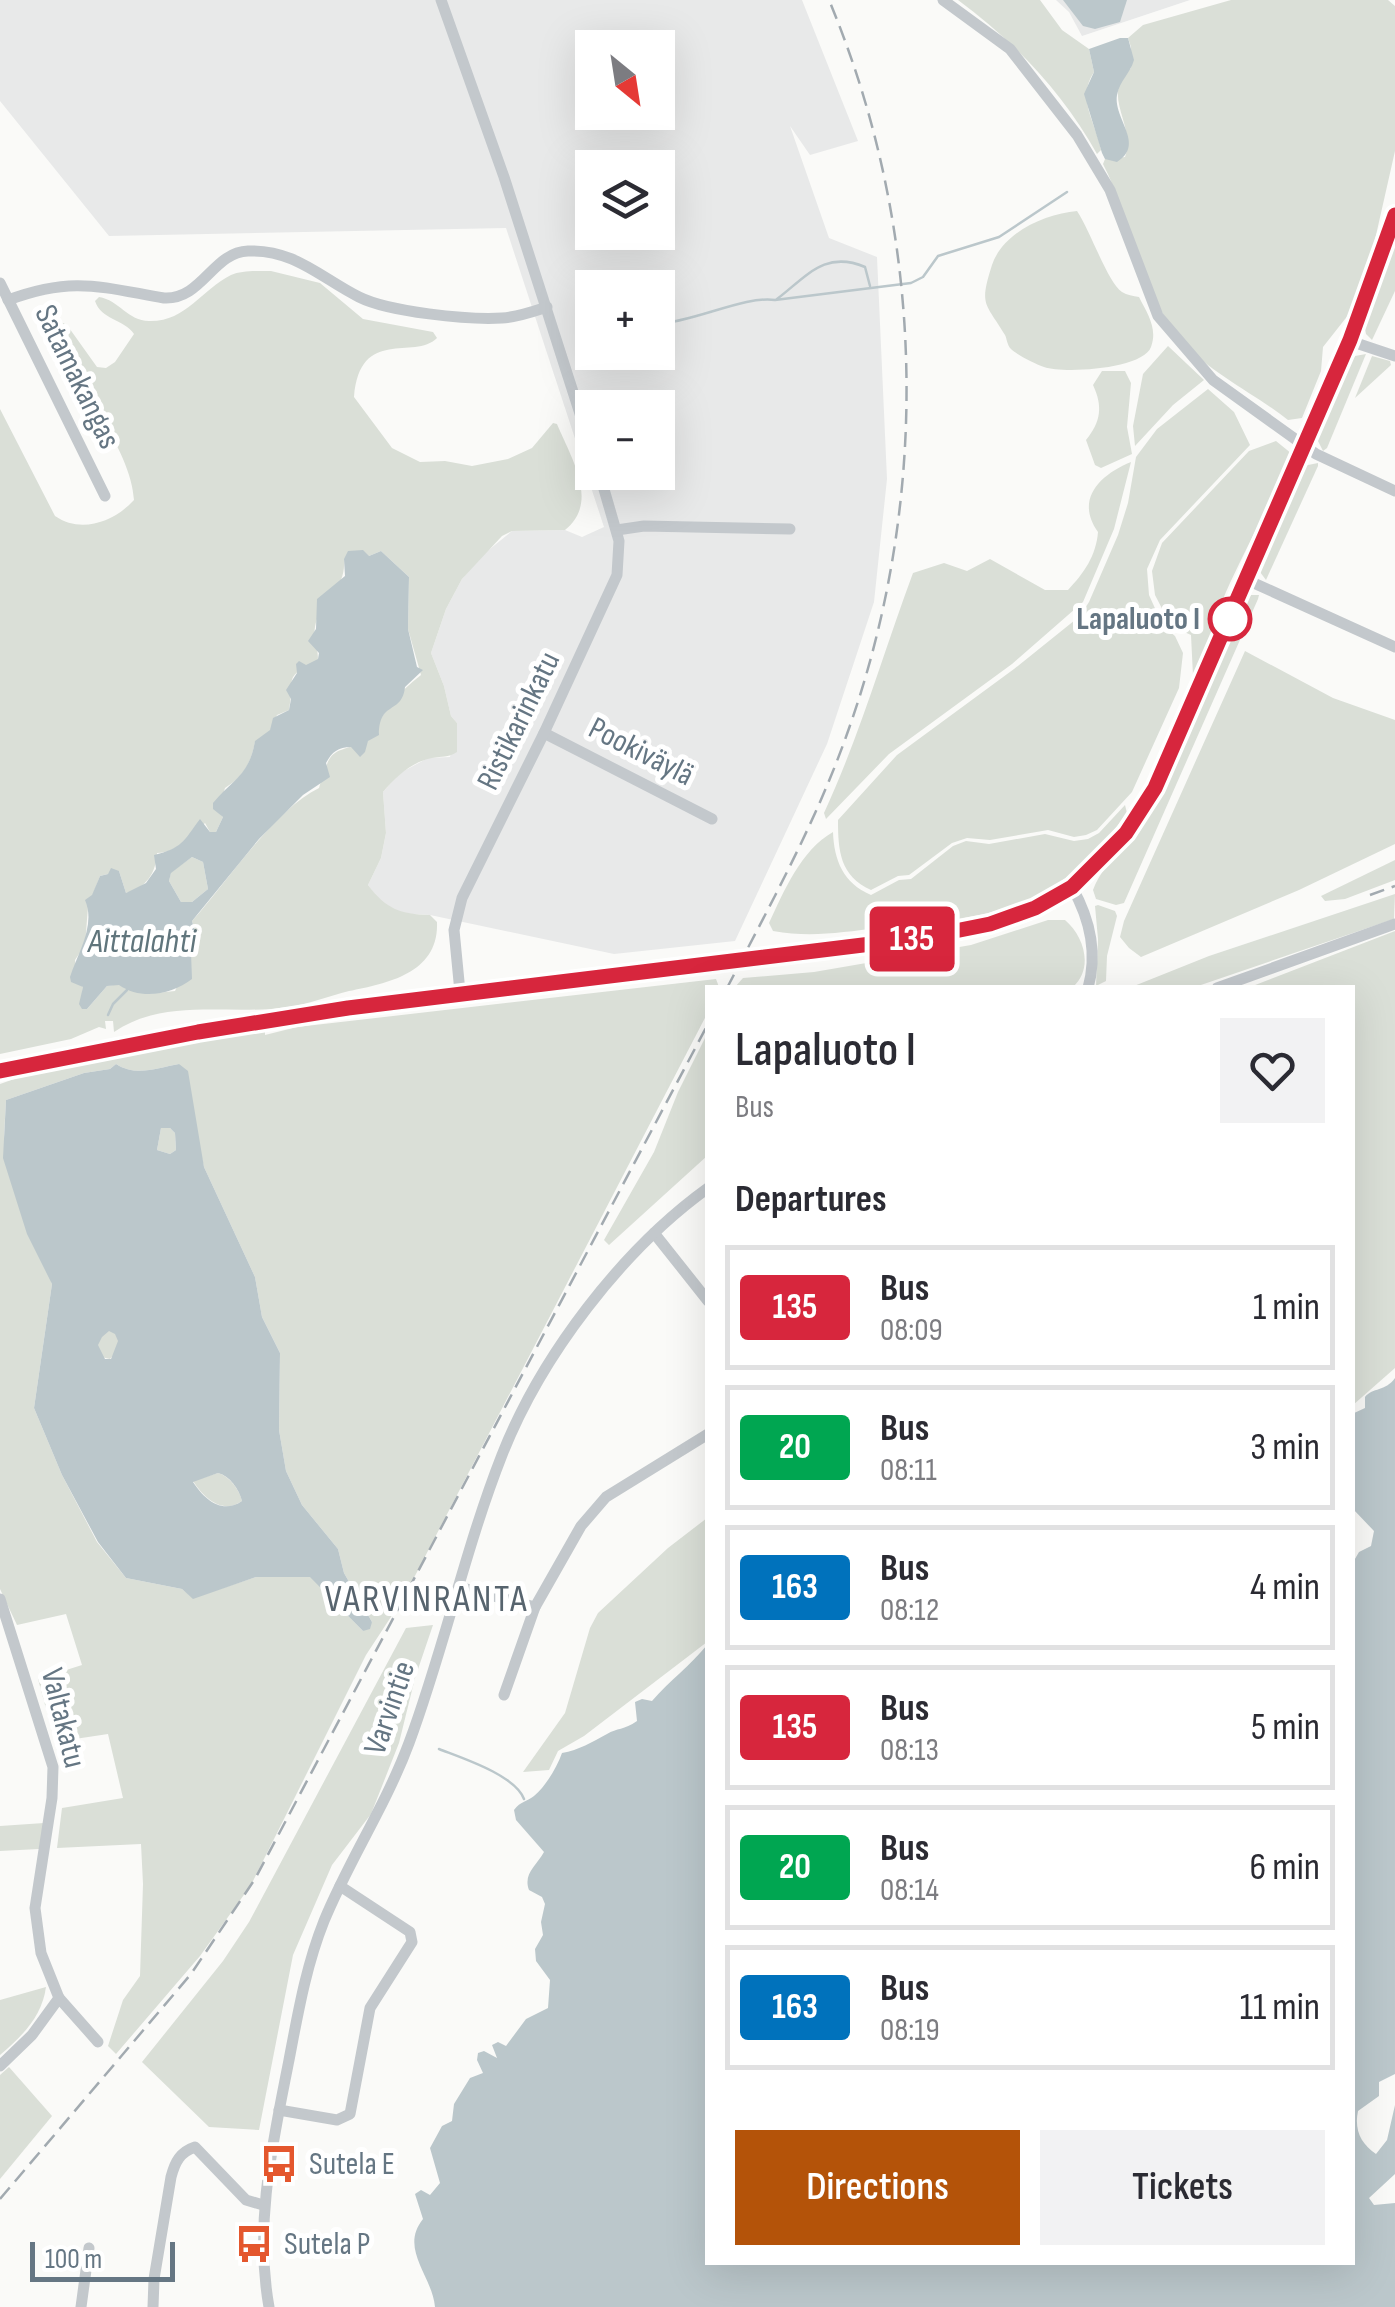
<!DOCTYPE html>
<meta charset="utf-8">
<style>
:root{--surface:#fff;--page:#f2f2f3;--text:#2b2b33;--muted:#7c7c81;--line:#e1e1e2;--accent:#b45309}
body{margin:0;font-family:"Sofia Sans Condensed",sans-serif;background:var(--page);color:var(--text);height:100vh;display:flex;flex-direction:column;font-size:38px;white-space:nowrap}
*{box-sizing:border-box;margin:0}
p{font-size:32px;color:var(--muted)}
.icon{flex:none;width:55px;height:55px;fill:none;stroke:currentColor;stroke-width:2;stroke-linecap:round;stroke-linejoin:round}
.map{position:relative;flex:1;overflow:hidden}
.details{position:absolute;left:705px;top:985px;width:650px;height:1280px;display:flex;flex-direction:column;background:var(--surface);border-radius:0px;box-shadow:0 10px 40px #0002}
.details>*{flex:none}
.badge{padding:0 20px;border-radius:8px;font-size:35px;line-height:65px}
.needle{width:65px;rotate:150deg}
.controls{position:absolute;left:575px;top:30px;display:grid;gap:20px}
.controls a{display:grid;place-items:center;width:100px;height:100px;border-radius:0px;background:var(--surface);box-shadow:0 10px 40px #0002;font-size:50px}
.scale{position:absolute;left:30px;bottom:25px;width:145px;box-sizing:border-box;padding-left:10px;border:5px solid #657683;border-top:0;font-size:28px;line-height:35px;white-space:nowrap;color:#657683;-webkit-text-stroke:8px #fff;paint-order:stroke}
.map>.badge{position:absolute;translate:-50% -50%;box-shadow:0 0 0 5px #fff}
h2{padding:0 30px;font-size:38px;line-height:90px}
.round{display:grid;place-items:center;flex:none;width:105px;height:105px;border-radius:0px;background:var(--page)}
.summary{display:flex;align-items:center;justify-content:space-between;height:170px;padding:0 30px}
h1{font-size:48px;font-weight:600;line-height:75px}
.primary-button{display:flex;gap:20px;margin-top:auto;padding:20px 30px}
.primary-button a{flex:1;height:115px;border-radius:0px;background:var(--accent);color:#fff;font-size:40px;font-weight:600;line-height:115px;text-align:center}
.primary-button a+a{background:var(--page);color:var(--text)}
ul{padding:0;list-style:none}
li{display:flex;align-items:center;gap:30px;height:125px;margin:0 20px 15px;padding:0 10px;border:5px solid var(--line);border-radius:0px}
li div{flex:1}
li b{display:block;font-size:38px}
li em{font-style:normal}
li .badge{min-width:110px;font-weight:700;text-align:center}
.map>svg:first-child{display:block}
.built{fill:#e8e9e9;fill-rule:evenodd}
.green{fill:#dadfd7;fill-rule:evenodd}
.water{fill:#bbc7cb;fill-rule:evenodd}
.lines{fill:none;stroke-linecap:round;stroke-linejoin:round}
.stream{stroke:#bbc7cb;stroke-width:2.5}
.minor{stroke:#c3c8cc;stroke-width:11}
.rail{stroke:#a2aab0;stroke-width:2.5;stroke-dasharray:15 8;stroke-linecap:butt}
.minor-bridge{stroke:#c3c8cc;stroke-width:11}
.line-casing{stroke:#fff;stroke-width:22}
.line{stroke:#d7263d;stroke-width:15}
.stop-dot{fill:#fff;stroke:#d7263d;stroke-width:5}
.labels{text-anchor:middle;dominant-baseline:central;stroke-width:10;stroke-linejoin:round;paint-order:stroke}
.street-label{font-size:32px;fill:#657683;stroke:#fff}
.stop-label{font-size:32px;font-weight:bold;fill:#657683;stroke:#fff;text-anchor:end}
.poi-label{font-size:32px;fill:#657683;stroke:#fff;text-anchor:start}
.water-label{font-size:35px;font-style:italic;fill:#60757c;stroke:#fff}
.quarter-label{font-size:38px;letter-spacing:2.5px;fill:#57646e;stroke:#fff}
</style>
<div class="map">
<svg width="1395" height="2307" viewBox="0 0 1395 2307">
<rect width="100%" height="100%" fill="#fafaf8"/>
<g class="built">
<path d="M0,0H802L858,141L810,155L790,126L829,238L877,257L887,479L874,602L827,744L735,941L614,954L430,915L396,913L381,903L368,885L381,858L386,833L383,792L400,773L428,758L450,757L457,723L451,716L444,686L431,653L446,609L462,579L480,557L512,531L565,530L582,537L604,527L506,228L109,236L0,101ZM592,48H658V112H592ZM592,168H658V232H592ZM592,288H658V352H592ZM592,408H658V472H592Z"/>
<polygon points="1056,0 1190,0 1082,36 1069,12"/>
</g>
<g class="green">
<path d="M958,0H1040L1062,30L1089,49L1094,72C1076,99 1096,123 1101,150L1097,154C1063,93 1014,41 958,0Z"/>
<path d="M1231,0H1388L1395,6V151L1367,275L1349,314L1323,347L1321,371L1302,418L1288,420C1254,393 1211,374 1182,341C1140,292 1132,220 1103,164L1105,159L1125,157C1137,125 1099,95 1131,68V47L1128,38L1143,25Z"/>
<path d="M1077,211C1090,230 1108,283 1122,292C1127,295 1133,296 1139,297C1147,313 1158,328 1151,347C1143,369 1064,374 1044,367C1036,364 1017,355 1011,349C1007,345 1007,339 1005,335C985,302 979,306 992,265C1003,232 1045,214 1077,211Z"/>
<polygon points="1395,237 1395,291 1372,340 1366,334 1364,323"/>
<path d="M271,271L320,283L363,319L433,332L437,338C414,361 360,326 354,397L392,448L420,462L445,461L472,466L508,459L532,448L553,423L557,424C571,458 600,502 565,530L512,531L502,536L462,579L446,609L431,653L444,686L451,716L457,723V752C447,758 443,756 432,758C411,762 396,777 383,792L386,833L381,858L368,885C386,909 400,914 430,915L437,922C439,973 388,983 349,991C329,996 309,1004 288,1007C230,1016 165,997 114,1032L113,1021H105L106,1029L99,1027L71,1039L0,1054V409L55,516C81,534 114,522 134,500C132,449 71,378 51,325L57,320L67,325L97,367L106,368L115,362L134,334C124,319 101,320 95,301L99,297C119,300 128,321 149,321C186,322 201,290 231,275C242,270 258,271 271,271ZM381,551L409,577L408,629L421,675C397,693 381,715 368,741C330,755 332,745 319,788C274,810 227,882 192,921L198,942L175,991L146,994L119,984L107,986L87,1009L82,997L83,987L77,982L75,960L85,945L88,907L100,876L119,871L126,893C146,888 156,873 157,853C178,852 190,838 205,823L210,832H216L223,817L218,811L225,788C244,776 251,763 255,742L270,731L277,715L289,710C296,676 281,679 318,660C318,643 311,637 317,619C324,593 346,591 344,559L369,556Z"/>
<polygon points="1168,346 1204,380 1173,405 1135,446 1133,426 1143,374"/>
<polygon points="1366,354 1327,448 1323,451 1316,437 1345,367 1355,356"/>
<polygon points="1372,356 1390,361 1391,365 1355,398"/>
<path d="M1102,371H1125L1131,383L1127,427L1132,454L1101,468L1095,465L1086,440C1101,422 1103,406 1093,385Z"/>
<path d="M1208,389L1234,412L1250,445L1160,540L1147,569L1149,595L1163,626L1175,636L1183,653L1179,688L1132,792L1097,830L1086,835L1074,837L1048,830L990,840L967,838L952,843L909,875L898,876L871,890C840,876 838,851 838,820L897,755L1014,669L1080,616L1089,602L1118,535L1128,503L1136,457L1157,429Z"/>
<path d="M1276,441L1292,454C1273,498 1250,540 1230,583C1216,612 1210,643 1198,672L1193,676L1191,635L1171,626L1155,595L1152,571L1162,543L1249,451Z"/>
<path d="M1131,462L1114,529L1083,602L1012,664L889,754L826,819L824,813C860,735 883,654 913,573L944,563L967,571L990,559L1045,590H1068C1084,573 1096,556 1098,532C1075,500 1099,475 1131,462Z"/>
<polygon points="1318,463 1318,466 1266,580 1260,572 1303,466"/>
<path d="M1251,595H1259L1258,599L1124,903L1116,905L1096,899L1093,890C1105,859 1135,838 1152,808C1188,743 1214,670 1244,602Z"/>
<polygon points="1245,651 1333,698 1395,720 1395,844 1299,890 1141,957 1129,948 1120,937 1124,921"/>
<path d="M1125,805L1127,813C1055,913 994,916 880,928C841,932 812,938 773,931L769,923C784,891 801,850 833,832C834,860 843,883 871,895L899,880L911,879L953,846L966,841L989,844L1045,834L1074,841L1088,839L1099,833Z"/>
<polygon points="192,857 203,862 208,889 192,902 181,902 169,881 171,872"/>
<polygon points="1395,860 1395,880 1345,899 1325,901 1321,896"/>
<polygon points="1395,894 1394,919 1195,987 1129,988 1209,956"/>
<polygon points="1098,905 1115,911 1117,916 1107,956 1106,981 1096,986 1098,939 1095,906"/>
<path d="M1048,920H1065C1084,936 1094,968 1073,987H735L743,978L814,972L971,945Z"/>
<polygon points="1395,931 1395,1368 1353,1405 1352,988 1250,987"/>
<path d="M716,979L719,987L708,988L707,1014L404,1597L366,1655L251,1885L200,1956L116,2054L108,2046L123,2000L140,1976L143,1884L141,1844L57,1848L62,1808L123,1798L108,1734L55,1742L38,1679L82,1665L66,1614L17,1625L0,1589V1084L37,1071L265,1029V1035L297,1027ZM116,1064C136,1077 157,1068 179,1064L204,1167L255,1277L262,1317L280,1353L279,1430L286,1471L302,1505L338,1549L344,1573L372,1622L363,1631L311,1577H256L193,1598L182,1589L126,1578L97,1542L62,1475L34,1408L52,1284L4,1136L6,1100L84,1073L110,1069Z"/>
<polygon points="707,1034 707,1156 609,1245 604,1240 654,1152 678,1092"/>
<polygon points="161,1128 170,1128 175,1133 176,1150 170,1154 157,1150"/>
<polygon points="108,1317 122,1345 110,1359 97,1356 99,1331"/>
<path d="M218,1473C229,1476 239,1489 242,1501C222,1515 204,1498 193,1481Z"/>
<polygon points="707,1518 707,1642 584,1736 558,1751 549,1770 523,1772 565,1713 590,1628 598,1613 668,1548"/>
<polygon points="433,1625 415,1678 399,1743 371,1814 332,1865 293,1955 259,2130 209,2127 142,2062 223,1961 249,1922 406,1628"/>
<polygon points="44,1823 39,1849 0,1851 0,1826"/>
<path d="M46,1987C42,2017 22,2036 0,2055V2000Z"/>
<polygon points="9,2067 52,2116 0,2179 0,2075"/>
</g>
<g class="water">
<polygon points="1063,0 1127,0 1120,22 1095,29 1083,26"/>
<path d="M1120,38H1128L1134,60C1130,74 1120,80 1117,95C1113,119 1146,144 1117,162L1105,159L1102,153L1084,94L1094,72L1089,49Z"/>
<path d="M363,550L369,556L381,551L409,577L408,629L417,667L423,670L405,687C402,715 379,700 379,735L368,741L365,752L360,757L351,747C338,747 332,752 326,763L330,777L303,795L259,839L192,921L198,942L191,953L192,979C172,994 142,1001 119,985L107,986L87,1009H82L79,1004L83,987L71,982L70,977C78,953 96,925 85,900L92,895L100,876L108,874L111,868L119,871L126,893L146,883L156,869L154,855C182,848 183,842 200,819L210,832H216L223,817L213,809V803C233,779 249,776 255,741L270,730L273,718L289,710L291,699L286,690L297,673L296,664L299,661L306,665L318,659L319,653L308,641L316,629L317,599L345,576L344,559L348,551ZM192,857L203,862L208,889L192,902H181L169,881L171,873Z"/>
<path d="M116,1064C136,1077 157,1068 179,1064L188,1071L204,1167L255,1277L262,1317L280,1353L279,1430L286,1471L302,1505L338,1549L344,1573L372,1622L370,1629L363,1631L310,1577H256L193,1599L182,1589L126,1578L98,1542L62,1475L34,1408L52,1284L27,1234L3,1158L6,1100L84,1073L110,1069ZM161,1128H170L175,1133L176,1150L170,1154L157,1150ZM109,1331L115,1334L118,1341L111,1359H105L98,1345L102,1337ZM218,1473C230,1476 239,1489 242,1501C222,1515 204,1499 193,1482Z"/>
<path d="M1395,1378V2074L1379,2082V2096L1358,2111C1354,2130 1361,2144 1376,2154L1387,2140L1395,2105V2174L1369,2198L1374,2205L1395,2203V2307H435C432,2275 399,2249 423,2219L415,2194L421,2190L430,2195L440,2183L430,2148L442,2126L452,2121L454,2104L470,2078L483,2073L477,2060L478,2053L484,2051L497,2058L492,2045L498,2042L506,2046L526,2019L548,2008L550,1980L536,1961L535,1949L543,1935L541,1922L545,1904L542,1897L529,1890C523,1874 536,1866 544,1852L516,1820L514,1810C521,1801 526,1802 534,1796C546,1786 557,1767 562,1753C579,1750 592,1742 607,1734C617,1728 624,1730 637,1721L635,1702L642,1699L652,1701C669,1681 690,1666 707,1645L708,2262H1352V1564L1359,1552L1371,1546L1374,1531L1353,1509L1352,1414L1365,1408V1397C1373,1387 1385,1392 1395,1378Z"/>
</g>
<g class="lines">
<g class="stream">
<path d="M777,299C807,276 825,250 865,267L870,286"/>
<path d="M658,324C693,322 747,295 775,300L911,283L923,277L938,256L999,237L1067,192"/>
<polyline points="584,331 592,330"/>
<polyline points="108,1015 113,1004 127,990"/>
<path d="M439,1749C462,1758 515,1775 524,1799"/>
</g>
<g class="minor">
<polyline points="441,0 504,177 592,451"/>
<polyline points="943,0 1010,49 1077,135 1110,190 1158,316 1213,380 1316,454 1395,491"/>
<polyline points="0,283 105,496"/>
<path d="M8,300C73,276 100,287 164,298C202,300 213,252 248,251C294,249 321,278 359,297C389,312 468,320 502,318C518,317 532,312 547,307"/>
<polyline points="1350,341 1395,356"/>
<polyline points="617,530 644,526 790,529"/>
<polyline points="1247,580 1395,647"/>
<polyline points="544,733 712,819"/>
<path d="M1072,887C1090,919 1098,952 1088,988"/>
<path d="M770,954C869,944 986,945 1071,888C1100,869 1125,838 1143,809C1188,735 1221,640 1256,560C1304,447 1361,334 1395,215"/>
<polyline points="1217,988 1395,924"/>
<polyline points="460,992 454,930 462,898 544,733 617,575 619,541 599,472"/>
<path d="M0,1071C234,1023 470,991 707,961"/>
<polyline points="654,1233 708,1301"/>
<polyline points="459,1587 535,1607 581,1526 606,1497 708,1434"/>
<polyline points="0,1599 53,1767 52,1798 35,1908 41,1953 59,1998 32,2035 0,2066"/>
<polyline points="504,1695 535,1607"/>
<polyline points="59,1998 98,2042"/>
<polyline points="279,2110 337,2120 350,2114 370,2008 412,1942 410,1932 340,1886"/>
<polyline points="81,2307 89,2248"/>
<path d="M153,2307L154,2279L171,2177C175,2162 180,2152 195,2147L246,2200L263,2205"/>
<path d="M269,2307C254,2223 273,2142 289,2060C298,2013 306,1966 324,1921C349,1860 386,1805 409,1743C444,1649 465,1549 502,1455C541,1356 622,1250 708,1188"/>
</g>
<g class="rail">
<polyline points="1370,895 1395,886"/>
<path d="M727,988C770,905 816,822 847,734C932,497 926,232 829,0"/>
<polyline points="0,2199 191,1974 255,1879 708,1024"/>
</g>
<polyline class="minor-bridge" points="707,961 770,954"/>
</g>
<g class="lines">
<g class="line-casing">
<polyline id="line" points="0,1071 198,1032 348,1008 920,938 990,924 1035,908 1072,887 1126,833 1155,788 1350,340 1395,215"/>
</g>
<use href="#line" class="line"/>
</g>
<defs>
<g id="bus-bare" transform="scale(3)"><path d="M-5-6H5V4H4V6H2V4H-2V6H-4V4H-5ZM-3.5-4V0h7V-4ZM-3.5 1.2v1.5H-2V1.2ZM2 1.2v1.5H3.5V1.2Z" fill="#e4572e" stroke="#fff" stroke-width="2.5" paint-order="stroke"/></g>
</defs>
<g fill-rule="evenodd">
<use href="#bus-bare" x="279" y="2164"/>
<use href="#bus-bare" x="254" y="2244"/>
</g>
<circle class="stop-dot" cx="1230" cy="619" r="20"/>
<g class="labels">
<g class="street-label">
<text transform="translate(77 377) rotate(64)">Satamakangas</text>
<text transform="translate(519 721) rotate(-64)">Ristikarinkatu</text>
<text transform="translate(641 752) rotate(27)">Pookiväylä</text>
<text transform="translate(390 1708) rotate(-71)">Varvintie</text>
<text transform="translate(63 1718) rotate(76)">Valtakatu</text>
</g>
<g class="stop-label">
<text x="1200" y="619">Lapaluoto I</text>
</g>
<g class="poi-label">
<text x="309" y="2164">Sutela E</text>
<text x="284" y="2244">Sutela P</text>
</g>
<g class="water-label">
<text x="142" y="941">Aittalahti</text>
</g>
<g class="quarter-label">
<text x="427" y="1599">VARVINRANTA</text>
</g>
</g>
</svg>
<div class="controls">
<a><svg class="needle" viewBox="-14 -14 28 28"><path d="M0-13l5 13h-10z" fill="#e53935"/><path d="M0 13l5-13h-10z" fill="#7c7c81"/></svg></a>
<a><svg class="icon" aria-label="layers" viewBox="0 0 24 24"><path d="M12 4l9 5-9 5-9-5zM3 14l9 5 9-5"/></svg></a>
<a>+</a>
<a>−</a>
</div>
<div class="scale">100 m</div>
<b class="badge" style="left:912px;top:939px;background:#d7263d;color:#fff">135</b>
<section class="details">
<div class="summary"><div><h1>Lapaluoto I</h1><p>Bus</p></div><a class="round"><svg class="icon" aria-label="heart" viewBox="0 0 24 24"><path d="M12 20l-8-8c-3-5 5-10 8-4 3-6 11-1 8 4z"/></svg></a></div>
<h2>Departures</h2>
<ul>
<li><span class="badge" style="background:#d7263d;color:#fff">135</span><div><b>Bus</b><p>08:09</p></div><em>1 min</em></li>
<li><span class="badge" style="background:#00a651;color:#fff">20</span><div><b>Bus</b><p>08:11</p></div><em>3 min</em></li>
<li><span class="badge" style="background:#0072bc;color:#fff">163</span><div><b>Bus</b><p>08:12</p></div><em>4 min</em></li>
<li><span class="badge" style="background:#d7263d;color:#fff">135</span><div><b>Bus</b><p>08:13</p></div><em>5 min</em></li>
<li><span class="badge" style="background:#00a651;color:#fff">20</span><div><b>Bus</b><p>08:14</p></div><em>6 min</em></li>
<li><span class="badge" style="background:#0072bc;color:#fff">163</span><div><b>Bus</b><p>08:19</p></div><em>11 min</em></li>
</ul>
<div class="primary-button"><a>Directions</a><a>Tickets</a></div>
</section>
</div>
